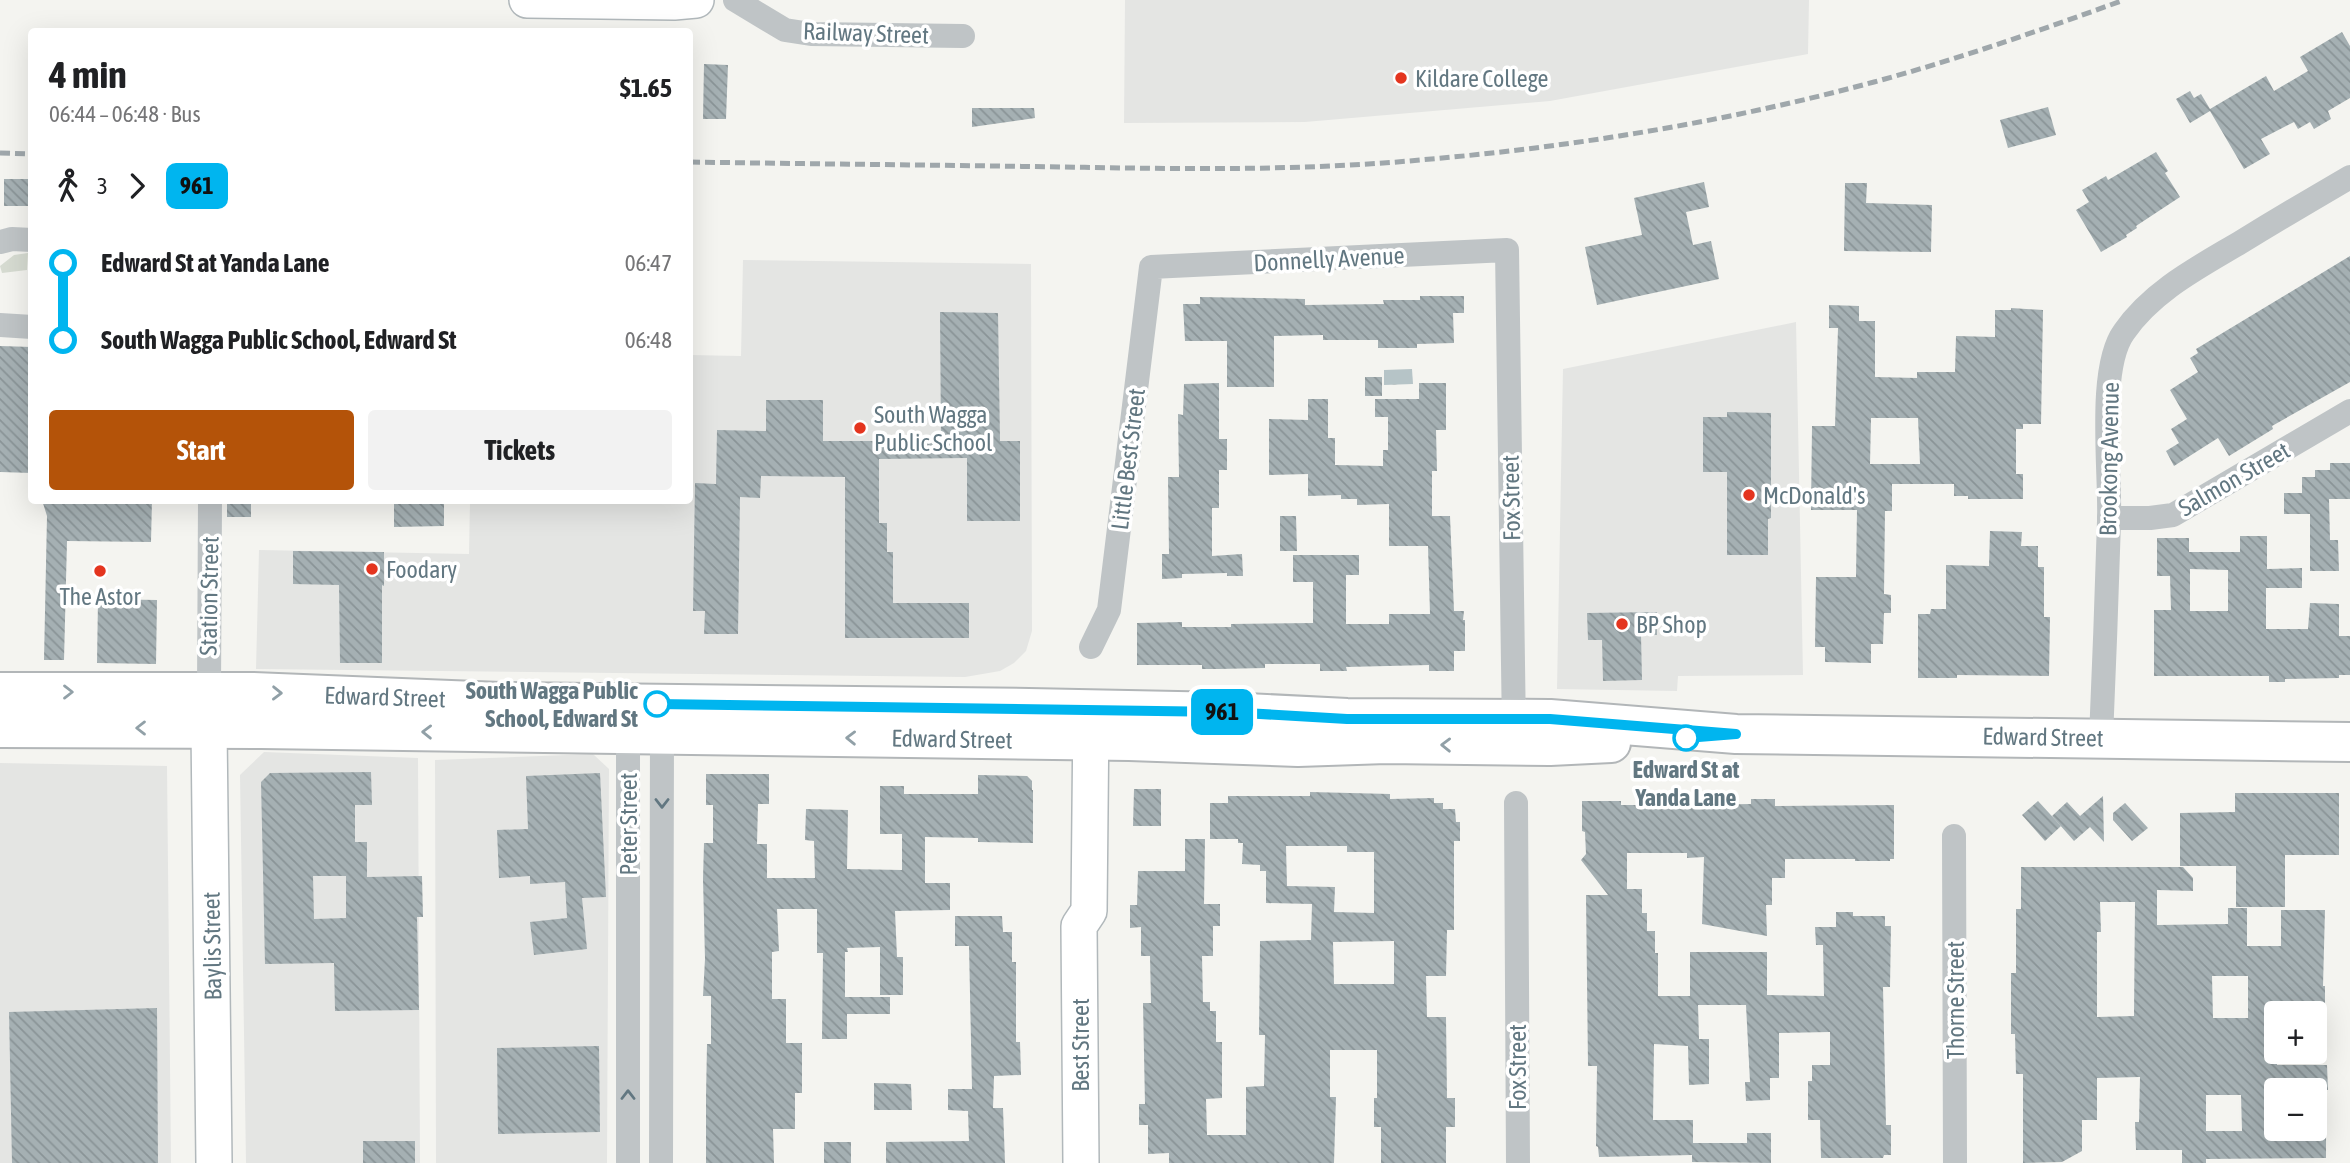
<!DOCTYPE html>
<meta charset="utf-8">
<style>
:root{--surface:#fff;--page:#f2f2f2;--text:#202124;--muted:#757577;--accent:#b45309}
body{margin:0;font-family:"Asap Condensed",sans-serif;background:var(--page);color:var(--text);height:100vh;display:flex;flex-direction:column;font-size:26px;white-space:nowrap}
*{box-sizing:border-box;margin:0}
p{font-size:23px;color:var(--muted)}
.icon{flex:none;width:38px;height:38px;fill:none;stroke:currentColor;stroke-width:2;stroke-linecap:round;stroke-linejoin:round}
.map{position:relative;flex:1;overflow:hidden}
.side{position:absolute;left:28px;top:28px;width:665px;height:476px;display:flex;flex-direction:column;background:var(--surface);border-radius:7px;box-shadow:0 7px 28px #0002}
.side>*{flex:none}
.badge{padding:0 14px;border-radius:10px;font-size:24px;line-height:46px}
.buttons{position:absolute;left:2264px;top:1001px;display:grid;gap:14px}
.buttons a{display:grid;place-items:center;width:63px;height:63px;border-radius:7px;background:var(--surface);box-shadow:0 7px 28px #0002;font-size:35px}
.map>.badge{position:absolute;translate:-50% -50%;box-shadow:0 0 0 4px #fff}
.legs{display:flex;align-items:center;gap:10px;height:77px;padding:0 21px;font-size:23px}
.legs p{margin-inline-start:auto}
.headline{display:flex;align-items:center;justify-content:space-between;height:119px;padding:0 21px}
h1{font-size:38px;font-weight:700;line-height:52px}
.action{display:flex;gap:14px;margin-top:auto;padding:14px 21px}
.action a{flex:1;height:80px;border-radius:7px;background:var(--accent);color:#fff;font-size:28px;font-weight:700;line-height:80px;text-align:center}
.action a+a{background:var(--page);color:var(--text)}
ul{padding:0 21px;list-style:none}
li{display:flex;align-items:center;gap:24px;height:77px;font-size:26px}
li i{display:grid;place-items:center;width:10px;height:100%;margin:0 9px;background:currentColor}
li i::after{content:'';width:18px;height:18px;margin:-9px;border:5px solid;border-radius:50%;background:var(--surface)}
li p{margin-inline-start:auto}
li:first-child i{background:linear-gradient(#0000 50%,currentColor 0)}
li:last-child i{background:linear-gradient(currentColor 50%,#0000 0)}
.map>svg:first-child{display:block}
.built{fill:#e4e5e3}
.grass{fill:#d6dbd1}
.water{fill:url(#water-ripples)}
.building{fill:url(#building-back-hatch);fill-rule:evenodd}
.lines{fill:none;stroke-linecap:round;stroke-linejoin:round}
.secondary-casing{stroke:#b1b8bb;stroke-width:38}
.highway-casing{stroke:#b2b6b8;stroke-width:42}
.street{stroke:#bfc4c6;stroke-width:24}
.secondary{stroke:#fff;stroke-width:35}
.highway{stroke:#fff;stroke-width:38}
.rail{stroke:#9fa7ab;stroke-width:5;stroke-dasharray:10 5;stroke-linecap:butt}
.oneway{stroke:#91a0a7}
.oneway2{stroke:#627781}
.line-1-casing{stroke:#fff;stroke-width:16}
.line-1{stroke:#00b5ef;stroke-width:10}
.poi-dot{fill:#e4351f;stroke:#fff;stroke-width:2.5}
.stop-1-dot{fill:#fff;stroke:#00b5ef;stroke-width:3.5}
.labels{text-anchor:middle;dominant-baseline:central;stroke-width:7;stroke-linejoin:round;paint-order:stroke}
.street-label{font-size:24px;fill:#627781;stroke:#fff}
.poi-label{font-size:24px;fill:#627781;stroke:#fff;text-anchor:start}
.stop-label{font-size:24px;font-weight:bold;fill:#627781;stroke:#fff;text-anchor:end}
</style>
<div class="map">
<svg width="2350" height="1163" viewBox="0 0 2350 1163">
<defs>
<pattern id="water-ripples" width="26" height="14" patternUnits="userSpaceOnUse" patternTransform="scale(1.75)"><rect width="26" height="14" fill="#b6c4c7"/><path d="M2 4q2-2 4 0t4 0M15 11q2-2 4 0t4 0" fill="none" stroke="#97a4a7"/></pattern>
<pattern id="building-back-hatch" width="6" height="6" patternUnits="userSpaceOnUse" patternTransform="scale(1.75)"><rect width="6" height="6" fill="#a5b0b3"/><path d="M-1 5l2 2M0 0l6 6M5-1l2 2" fill="none" stroke="#8a9497"/></pattern>
</defs>
<rect width="100%" height="100%" fill="#f4f4f0"/>
<g class="built">
<polygon points="1125,0 1809,0 1808,54 1550,101 1305,122 1124,123"/>
<polygon points="743,260 1031,264 1032,631 1026,651 1014,663 1000,671 965,677 256,669 259,550 469,554 470,501 690,500 690,355 741,356"/>
<polygon points="1796,322 1803,675 1678,676 1677,691 1557,689 1563,369"/>
<polygon points="264,752 418,758 420,1163 246,1163 240,775"/>
<polygon points="593,754 609,769 607,1163 436,1163 435,760"/>
<polygon points="0,763 167,766 171,1163 0,1163"/>
</g>
<polygon class="grass" points="28,248 31,248 31,253 28,253 27,270 2,273 0,266 14,255 28,253"/>
<polygon class="water" points="1412,369 1413,384 1384,385 1384,370"/>
<g class="building">
<polygon points="2342,32 2350,46 2350,98 2328,111 2331,119 2314,129 2310,122 2298,129 2294,122 2261,139 2270,154 2244,169 2210,111 2190,123 2176,99 2190,91 2194,98 2201,94 2210,109 2266,76 2274,91 2308,71 2300,57"/>
<polygon points="704,64 728,65 726,119 703,119"/>
<polygon points="2048,107 2056,135 2008,148 2000,120"/>
<polygon points="972,108 1034,108 1035,118 972,127"/>
<polygon points="2156,152 2168,171 2165,173 2180,197 2136,226 2137,228 2126,235 2127,237 2101,252 2076,210 2089,202 2082,190 2106,176 2108,180"/>
<rect x="4" y="179" width="28" height="27"/>
<polygon points="1704,182 1709,207 1686,212 1693,245 1711,241 1719,279 1597,305 1585,247 1642,235 1634,198"/>
<polygon points="1845,183 1867,183 1866,203 1932,205 1931,252 1844,251"/>
<polygon points="2350,256 2350,382 2272,426 2273,429 2229,456 2218,438 2174,466 2166,451 2179,443 2171,429 2187,419 2170,390 2198,372 2190,358 2198,353 2196,349"/>
<polygon points="1420,296 1464,296 1464,313 1453,313 1454,343 1417,344 1417,348 1378,348 1378,340 1323,340 1323,335 1274,336 1274,387 1227,387 1227,341 1185,341 1183,304 1200,304 1200,297 1305,299 1305,305 1384,304 1383,300 1420,300"/>
<path d="M1829,305L1859,306V321H1875V377L1917,378V372H1955L1956,336L1995,337V310H2011V308L2043,310L2041,424H2023V429H2016V474H2023V499H1968V496H1954V484H1892V511H1885L1884,594L1891,595V613H1884L1883,644H1871V663L1825,662V647H1815L1816,577H1856L1857,510H1811L1812,426H1835L1838,328H1829ZM1871,418H1918L1920,464H1870Z"/>
<polygon points="940,312 998,313 1000,441 1020,441 1020,521 967,521 967,458 879,459 879,523 887,523 887,552 893,552 893,603 969,603 969,638 845,638 845,477 761,476 760,498 740,497 738,634 704,634 705,611 693,611 695,483 716,484 717,430 766,431 766,400 823,400 823,441 941,441"/>
<polygon points="0,346 32,347 32,473 0,472"/>
<rect x="1365" y="377" width="17" height="19"/>
<polygon points="1219,383 1219,439 1227,439 1227,470 1219,470 1219,508 1212,508 1212,556 1242,554 1243,576 1227,576 1227,573 1182,574 1182,578 1162,579 1162,554 1169,554 1168,477 1179,477 1178,414 1183,415 1184,384"/>
<polygon points="1419,383 1446,383 1446,430 1436,430 1437,471 1432,471 1432,516 1450,516 1454,611 1464,611 1463,620 1465,620 1465,651 1454,651 1454,671 1429,671 1429,665 1346,667 1347,671 1320,671 1320,664 1265,664 1265,668 1218,669 1202,669 1202,665 1137,665 1137,623 1182,622 1182,627 1231,627 1231,624 1313,623 1313,582 1293,582 1293,555 1359,555 1359,575 1346,575 1346,624 1389,624 1389,614 1430,614 1428,546 1389,546 1389,504 1357,505 1357,499 1341,499 1341,495 1308,496 1308,474 1269,475 1269,419 1308,420 1308,399 1328,399 1328,438 1335,438 1335,465 1383,466 1383,450 1388,450 1388,417 1375,417 1375,399 1419,399"/>
<polygon points="1727,412 1771,413 1771,518 1768,519 1768,555 1727,555 1727,472 1703,472 1703,417 1727,417"/>
<polygon points="2330,463 2350,463 2350,499 2329,499 2330,540 2338,540 2339,571 2310,571 2310,514 2284,514 2284,493 2302,493 2302,477 2315,477 2315,470 2330,470"/>
<polygon points="42,500 152,500 151,542 67,541 64,660 44,660 47,516"/>
<rect x="227" y="500" width="24" height="17"/>
<polygon points="394,500 444,500 444,526 394,527"/>
<polygon points="1280,516 1296,516 1297,551 1280,551"/>
<polygon points="1990,531 2022,532 2021,546 2038,546 2038,567 2044,567 2044,617 2050,617 2049,676 1957,675 1957,678 1918,678 1918,614 1930,614 1931,609 1946,609 1946,565 1989,566"/>
<path d="M2240,536H2267V569L2302,568V588H2266V629H2308L2310,603L2339,604V636H2350V675H2339V678L2285,679V682H2269V676H2154V610H2171L2170,576H2157V538H2189V552H2240ZM2190,569L2228,570V611H2190Z"/>
<polygon points="293,551 384,552 384,586 382,585 382,663 340,663 339,585 293,584"/>
<polygon points="98,599 157,600 156,664 97,663"/>
<polygon points="1657,612 1657,635 1641,635 1642,680 1603,681 1602,640 1588,640 1587,613"/>
<path d="M371,772L372,805H355V842H367V877L422,876L423,917H417L419,1010L335,1011L334,963L265,964L261,782L270,773ZM313,876H346V918L314,919Z"/>
<polygon points="600,773 606,897 582,898 587,949 534,955 530,922 567,918 565,882 530,884 530,876 499,878 497,830 528,829 526,776"/>
<polygon points="706,774 769,774 769,804 758,804 757,844 767,844 767,878 815,878 814,841 805,840 806,809 848,810 847,869 902,870 902,834 880,834 880,786 904,786 904,794 978,794 978,775 1027,776 1032,781 1032,790 1033,790 1033,843 978,842 978,838 925,837 925,883 950,883 950,910 895,911 897,957 903,957 903,995 880,995 880,947 847,948 848,952 845,952 845,997 890,997 890,1014 847,1014 847,1039 822,1039 823,953 817,953 817,909 777,909 779,951 772,952 772,999 786,999 786,1043 802,1043 802,1093 795,1093 795,1129 773,1129 774,1163 706,1163 706,1097 707,1044 711,1044 711,996 703,996 705,959 703,879 704,843 713,843 713,805 706,805"/>
<polygon points="1134,789 1161,789 1161,826 1133,826"/>
<path d="M1310,792L1390,794V799L1434,798V803H1443V809H1455L1456,822H1460V841H1454V930H1447L1446,976H1426L1427,1017H1446L1447,1098H1455V1127H1446V1163H1381V1127H1374V1098H1377V1050H1330V1097H1336L1334,1163H1169V1153L1148,1154V1125H1139V1104H1145L1143,1003H1151L1150,956H1141V927L1130,928V905H1137L1138,871H1185V839H1205L1204,904H1220V926H1213V956H1202L1203,1002H1210V1011H1216V1042H1222V1098L1206,1099L1207,1135H1246V1087L1264,1086L1265,1035H1259L1260,941L1311,940L1312,904L1266,903V871H1260V865L1242,864L1243,843H1238V839H1210V803H1228V796H1310ZM1286,846H1347V852H1374V913L1334,912L1335,887L1287,886ZM1394,941V984H1334L1333,942Z"/>
<polygon points="2235,793 2339,793 2339,855 2285,855 2285,907 2236,907 2236,866 2180,866 2180,813 2235,812"/>
<polygon points="2103,796 2104,842 2090,827 2074,841 2052,816 2067,802 2080,816"/>
<polygon points="1751,799 1775,799 1775,806 1894,805 1894,859 1890,859 1890,861 1855,861 1855,859 1785,859 1785,878 1772,878 1772,905 1766,905 1767,936 1702,924 1704,857 1687,858 1687,853 1627,853 1627,889 1642,889 1642,913 1647,913 1647,931 1655,931 1655,953 1658,953 1658,996 1690,996 1690,952 1767,952 1767,995 1824,996 1823,945 1816,945 1815,927 1836,927 1836,912 1853,912 1853,916 1885,916 1885,926 1891,926 1890,987 1883,987 1886,1125 1891,1125 1891,1155 1884,1155 1883,1158 1821,1158 1820,1120 1808,1120 1808,1081 1812,1081 1812,1065 1830,1065 1830,1032 1779,1033 1779,1078 1770,1078 1770,1100 1746,1101 1745,1082 1750,1082 1746,1005 1698,1005 1699,1039 1709,1039 1709,1084 1689,1085 1688,1046 1654,1044 1653,1120 1693,1120 1693,1143 1747,1143 1747,1133 1771,1133 1771,1163 1692,1162 1692,1155 1599,1157 1598,1147 1596,1146 1597,1066 1588,1066 1586,895 1608,895 1581,860 1586,854 1585,832 1582,831 1582,801 1621,801 1621,805 1687,805 1751,804"/>
<polygon points="2038,801 2061,826 2045,841 2022,815"/>
<polygon points="2125,803 2148,828 2132,841 2113,820 2113,813"/>
<path d="M2021,867H2183L2193,878V891L2157,890V925L2228,924V908H2247V946H2281V910H2325L2323,986H2325V1010H2277V1065H2327L2328,1090H2277V1130H2326V1158L2206,1159V1163H2182V1150H2136L2135,1122H2139L2140,1077L2097,1078V1120H2082V1151L2062,1162L2023,1163V1074H2016L2015,1034H2011V973H2016V909H2021ZM2100,902H2135L2134,1016L2097,1017V932H2101ZM2212,976H2248V1018H2213ZM2206,1095H2241L2242,1131H2206Z"/>
<polygon points="955,916 1002,916 1003,932 1012,932 1012,962 1016,962 1016,1042 1020,1042 1021,1075 994,1076 993,1108 1003,1108 1005,1163 886,1163 886,1142 969,1141 968,1111 948,1110 948,1089 972,1089 969,946 955,946"/>
<polygon points="157,1008 158,1163 12,1163 9,1012"/>
<polygon points="599,1046 600,1132 498,1134 497,1048"/>
<polygon points="874,1083 911,1084 912,1110 874,1110"/>
<rect x="363" y="1141" width="52" height="22"/>
<rect x="824" y="1142" width="27" height="21"/>
</g>
<g class="lines">
<g class="secondary-casing">
<g id="secondary">
<polyline points="527,0 674,2 696,0"/>
<polyline points="209,728 214,1163"/>
<polyline points="1081,1163 1079,926 1089,911 1091,711"/>
</g>
</g>
<g class="highway-casing">
<g id="highway">
<polyline points="0,692 253,692 500,702 1029,708 1227,712 1347,718 1550,719 1736,734 2350,742"/>
<polyline points="0,728 261,729 1129,741 1298,747 1386,744 1550,746 1611,743"/>
</g>
</g>
<g class="street">
<polyline points="735,0 785,30 811,34 963,36"/>
<polyline points="0,242 12,239 32,240"/>
<polyline points="0,325 32,327"/>
<polyline points="2109,518 2150,518 2173,515 2350,411"/>
<polyline points="1091,647 1109,610 1151,267 1507,250 1514,732"/>
<polyline points="209,692 210,500"/>
<path d="M2101,738C2104,666 2107,593 2109,521C2111,474 2097,369 2124,332C2152,291 2199,267 2241,242C2277,220 2314,198 2350,177"/>
<polyline points="1516,803 1518,1163"/>
<polyline points="1954,836 1955,1163"/>
<polyline points="628,1163 628,735"/>
<polyline points="661,1163 662,735"/>
</g>
<use href="#secondary" class="secondary"/>
<use href="#highway" class="highway"/>
<g class="rail">
<polyline points="0,153 32,154"/>
<path d="M690,162C814,164 938,165 1062,167C1182,169 1302,171 1420,160C1573,147 1726,122 1874,82C1959,59 2041,30 2124,0"/>
</g>
</g>
<defs><path id="oneway-chevron" d="M-2-3.5L2.5 0L-2 3.5" fill="none" stroke-width="1.6" stroke-linecap="round" stroke-linejoin="round" transform="scale(1.75)"/></defs>
<g class="oneway">
<use href="#oneway-chevron" transform="translate(68 692)"/>
<use href="#oneway-chevron" transform="translate(277 693) rotate(1)"/>
<use href="#oneway-chevron" transform="translate(141 728) rotate(-180)"/>
<use href="#oneway-chevron" transform="translate(427 732) rotate(-179)"/>
<use href="#oneway-chevron" transform="translate(851 738) rotate(-179)"/>
<use href="#oneway-chevron" transform="translate(1446 745) rotate(-179)"/>
</g>
<g class="oneway2">
<use href="#oneway-chevron" transform="translate(662 803) rotate(90)"/>
<use href="#oneway-chevron" transform="translate(628 1095) rotate(-90)"/>
</g>
<g class="lines">
<g class="line-1-casing">
<polyline id="line-1" points="657,704 1227,712 1347,719 1550,719 1736,734 1686,738"/>
</g>
<use href="#line-1" class="line-1"/>
</g>
<g class="poi-dot">
<circle cx="1401" cy="78" r="7"/>
<circle cx="860" cy="428" r="7"/>
<circle cx="1749" cy="495" r="7"/>
<circle cx="372" cy="569" r="7"/>
<circle cx="100" cy="571" r="7"/>
<circle cx="1622" cy="624" r="7"/>
</g>
<g class="stop-1-dot">
<circle cx="657" cy="704" r="12"/>
<circle cx="1686" cy="738" r="12"/>
</g>
<g class="labels">
<g class="street-label">
<text transform="translate(866 33) rotate(2)">Railway Street</text>
<text transform="translate(1329 259) rotate(-3)">Donnelly Avenue</text>
<text transform="translate(1128 459) rotate(-83)">Little Best Street</text>
<text transform="translate(2109 459) rotate(-89)">Brookong Avenue</text>
<text transform="translate(2234 479) rotate(-30)">Salmon Street</text>
<text transform="translate(1511 498) rotate(-91)">Fox Street</text>
<text transform="translate(209 596) rotate(-89)">Station Street</text>
<text transform="translate(385 697) rotate(2)">Edward Street</text>
<text transform="translate(2043 737) rotate(1)">Edward Street</text>
<text transform="translate(952 739) rotate(1)">Edward Street</text>
<text transform="translate(628 824) rotate(-90)">Peter Street</text>
<text transform="translate(212 946) rotate(-91)">Baylis Street</text>
<text transform="translate(1955 1000) rotate(-90)">Thorne Street</text>
<text transform="translate(1080 1045) rotate(-90)">Best Street</text>
<text transform="translate(1517 1067) rotate(-90)">Fox Street</text>
</g>
<g class="poi-label">
<text x="1415" y="78">Kildare College</text>
<text x="874" y="414">South Wagga<tspan x="874" dy="28">Public School</tspan></text>
<text x="1763" y="495">McDonald's</text>
<text x="386" y="569">Foodary</text>
<text x="100" y="596" text-anchor="middle">The Astor</text>
<text x="1636" y="624">BP Shop</text>
</g>
<g class="stop-label">
<text x="638" y="690">South Wagga Public<tspan x="638" dy="28">School, Edward St</tspan></text>
<text x="1686" y="769" text-anchor="middle">Edward St at<tspan x="1686" dy="28">Yanda Lane</tspan></text>
</g>
</g>
</svg>
<div class="buttons">
<a>+</a>
<a>−</a>
</div>
<b class="badge" style="left:1222px;top:712px;background:#00b5ef;color:#111">961</b>
<section class="side">
<div class="headline"><div><h1>4 min</h1><p>06:44 – 06:48 · Bus</p></div><b>$1.65</b></div>
<div class="legs"><svg class="icon" aria-label="walk" viewBox="0 0 24 24"><circle cx="13" cy="4" r="2"/><path d="M13 8l-2 6 4 7M11 14l-3 7M7 12l3-4h3l4 4"/></svg>3<svg class="icon" aria-label="forward" viewBox="0 0 24 24"><path d="M9 5l7 7-7 7"/></svg><b class="badge" style="background:#00b5ef;color:#111">961</b></div>
<ul>
<li><i style="color:#00b5ef"></i><b>Edward St at Yanda Lane</b><p>06:47</p></li>
<li><i style="color:#00b5ef"></i><b>South Wagga Public School, Edward St</b><p>06:48</p></li>
</ul>
<div class="action"><a>Start</a><a>Tickets</a></div>
</section>
</div>
